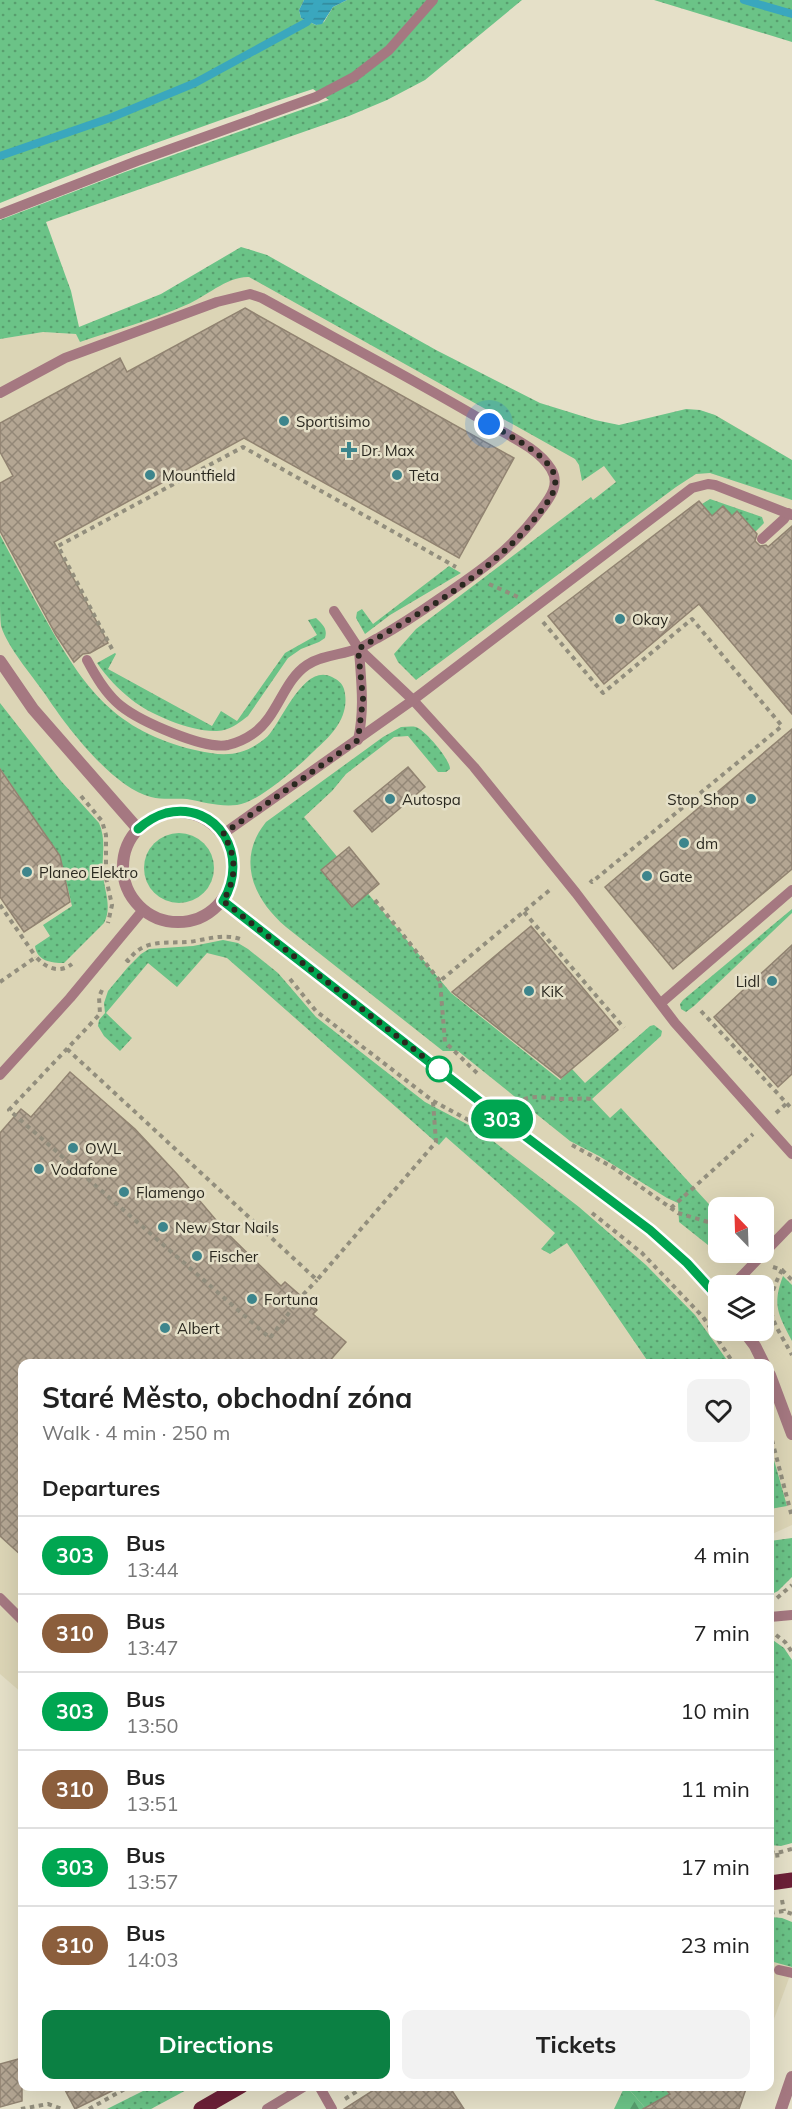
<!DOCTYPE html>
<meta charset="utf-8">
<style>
:root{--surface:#fff;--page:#f2f2f2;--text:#222;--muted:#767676;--line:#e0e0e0;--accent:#0b8043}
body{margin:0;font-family:Mulish,sans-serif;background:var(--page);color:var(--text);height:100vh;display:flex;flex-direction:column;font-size:22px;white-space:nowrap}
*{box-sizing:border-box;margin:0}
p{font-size:20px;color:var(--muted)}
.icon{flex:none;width:33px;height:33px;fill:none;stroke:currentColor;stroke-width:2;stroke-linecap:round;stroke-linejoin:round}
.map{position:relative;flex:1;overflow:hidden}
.details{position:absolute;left:18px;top:1359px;width:756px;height:732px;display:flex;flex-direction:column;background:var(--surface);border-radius:12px;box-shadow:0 6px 24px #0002}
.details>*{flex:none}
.badge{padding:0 12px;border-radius:20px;font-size:21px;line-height:39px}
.needle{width:39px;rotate:337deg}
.controls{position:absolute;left:708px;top:1197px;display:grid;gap:12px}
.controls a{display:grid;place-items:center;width:66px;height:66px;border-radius:12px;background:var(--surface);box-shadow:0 6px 24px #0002;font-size:30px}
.you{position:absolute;width:30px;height:30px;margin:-15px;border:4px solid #fff;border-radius:50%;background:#1a73e8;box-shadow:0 0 0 9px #1a73e833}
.map>.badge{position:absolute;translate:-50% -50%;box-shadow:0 0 0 3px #fff}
h2{padding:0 24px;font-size:22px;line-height:54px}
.round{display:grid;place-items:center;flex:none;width:63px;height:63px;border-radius:12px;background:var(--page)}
.head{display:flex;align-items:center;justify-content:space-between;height:102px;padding:0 24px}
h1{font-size:28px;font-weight:700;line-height:45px}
.cta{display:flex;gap:12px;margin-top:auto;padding:12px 24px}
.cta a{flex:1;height:69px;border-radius:12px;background:var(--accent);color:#fff;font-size:24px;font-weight:700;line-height:69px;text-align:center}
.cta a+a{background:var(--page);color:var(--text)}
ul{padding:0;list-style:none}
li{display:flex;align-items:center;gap:18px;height:78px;padding:0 24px;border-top:2px solid var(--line)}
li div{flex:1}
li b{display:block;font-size:22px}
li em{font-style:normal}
li .badge{min-width:66px;font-weight:700;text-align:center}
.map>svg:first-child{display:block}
.built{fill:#dcd5b6;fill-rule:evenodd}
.green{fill:url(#green-dots)}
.forest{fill:url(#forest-firs)}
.water{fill:url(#water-rules)}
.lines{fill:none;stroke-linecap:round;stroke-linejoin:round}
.stream{stroke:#3aa7be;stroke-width:8}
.building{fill:url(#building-cross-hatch);stroke:#918371;stroke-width:1.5}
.path{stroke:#928e7d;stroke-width:4;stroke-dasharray:4.5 4.5;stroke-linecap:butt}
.lane{stroke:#a57881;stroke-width:10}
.street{stroke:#a57881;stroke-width:12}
.primary{stroke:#6c2037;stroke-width:15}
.line-casing{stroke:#fff;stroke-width:14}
.line{stroke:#00a651;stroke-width:9}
.walk{stroke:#2a281f;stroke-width:6;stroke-dasharray:0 10.8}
.poi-dot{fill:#3d858c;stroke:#e5e0c8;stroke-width:2}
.stop-dot{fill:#fff;stroke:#00a651;stroke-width:3}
.labels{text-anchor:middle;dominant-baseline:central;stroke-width:5;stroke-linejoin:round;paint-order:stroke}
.poi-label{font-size:15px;fill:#2a281f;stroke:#e5e0c8;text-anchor:start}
</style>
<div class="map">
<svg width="792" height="2109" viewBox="0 0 792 2109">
<defs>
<pattern id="green-dots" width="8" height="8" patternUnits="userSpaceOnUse" patternTransform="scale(1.5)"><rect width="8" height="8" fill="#6bc387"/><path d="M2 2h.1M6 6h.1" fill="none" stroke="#589e6e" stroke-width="1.8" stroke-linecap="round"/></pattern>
<pattern id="forest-firs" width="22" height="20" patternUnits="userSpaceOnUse" patternTransform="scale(1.5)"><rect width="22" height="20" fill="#6bc387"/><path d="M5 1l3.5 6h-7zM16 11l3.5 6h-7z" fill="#589e6e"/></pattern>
<pattern id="water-rules" width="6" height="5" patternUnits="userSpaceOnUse" patternTransform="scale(1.5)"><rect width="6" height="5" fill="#3aa7be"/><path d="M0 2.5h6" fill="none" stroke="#31889a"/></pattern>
<pattern id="building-cross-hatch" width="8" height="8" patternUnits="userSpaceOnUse" patternTransform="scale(1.5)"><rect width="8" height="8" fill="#b4a693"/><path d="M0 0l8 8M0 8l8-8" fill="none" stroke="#938777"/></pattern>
</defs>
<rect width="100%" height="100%" fill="#e5e0c8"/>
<g class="built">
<path d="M244,254L635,472L708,413L715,415L769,446L792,473V1525L770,1535V1364H22V1693L0,1674V339L42,332L81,334ZM718,1208H764V1252H718ZM718,1286H764V1330H718Z"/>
<polygon points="770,1961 792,1964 792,1970 770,2030"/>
</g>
<g class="green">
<path d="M0,0H304L299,10L301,18L316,25L324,22L333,7L347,0H522L425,80L387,100L349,116L46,222L71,291L79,327L161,294L241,247L267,255L436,350L540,403L595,420L619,425L686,409L700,410L715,415L792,460V500L710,473L696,474L676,487L416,680L398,662L394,654L416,629L591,497L593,500L616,482L604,466L582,481L579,465L575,459L249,277C227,276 206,297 186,305C152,320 115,330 80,342L76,334L43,332L0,339V220L125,172L329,100L313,89C207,124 103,161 0,203Z"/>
<polygon points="654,0 792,0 792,42"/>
<polygon points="710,499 762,517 764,523 755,532 737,511 720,526 702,504"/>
<path d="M0,535C15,563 30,592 46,620C84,688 115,731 195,750C225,757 244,757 268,736C283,719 304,663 332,677C338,680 342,683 344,689C351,716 332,735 314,751C298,767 259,802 237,805C219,807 204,802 187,799C175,798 163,800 151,797C113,788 66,726 45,694C31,674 8,648 1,626C0,618 0,607 0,599C0,577 0,556 0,535Z"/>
<polygon points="449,566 461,573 390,615 365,634 356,618 357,612 362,609 373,624"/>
<path d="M316,618C322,624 328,628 325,638L319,642L301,649L288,658L248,716C240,722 233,728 224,730C200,736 150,715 132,700C118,689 107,677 97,663L115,653L116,654L108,669L212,726L221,711L237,721L285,653L317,635L308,620Z"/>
<path d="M0,703L61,781L99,823C107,841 101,858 103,876C105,892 112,908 104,923L64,963C51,963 37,961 35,946L50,936L43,925L72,906L60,856L0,768Z"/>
<path d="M401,727C406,727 411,726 416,727C425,730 450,759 450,769L446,772H438L408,736L394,737L346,774L332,791L304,817L451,993L560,1080L572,1069L585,1083L650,1026L654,1025L662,1031L661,1036L592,1099L610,1118L621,1108L718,1214V1248L708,1245L679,1222L678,1203L667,1198L599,1156L570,1141L458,1051H443L286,927C253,899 236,859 266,822L383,737Z"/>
<circle cx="179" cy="868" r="35"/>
<polygon points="792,909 792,913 694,1006 686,1012 681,1009 680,1004 683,1000"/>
<polygon points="223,940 238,943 248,949 278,973 316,1017 425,1102 480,1131 579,1207 646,1265 695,1315 729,1363 649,1363 567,1243 550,1254 541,1249 555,1233 446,1137 439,1145 227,958 207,953 177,987 148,963 106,1013 132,1038 120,1051 104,1036 98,1026 99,1020 105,1013 104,1003 108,991 128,967 141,954 149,949 193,946"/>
<path d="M783,1276L792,1285V1341C778,1314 772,1305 783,1276Z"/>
<polygon points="770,1446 787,1506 770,1509"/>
<polygon points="792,1538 792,1577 778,1591 770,1595 770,1541"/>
<polygon points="770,1631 770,1638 784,1648 792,1660 792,1843 781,1846 770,1845"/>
<polygon points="770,1917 782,1918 792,1922 792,1967 770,1961"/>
<polygon points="151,2087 192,2087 151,2109 107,2109"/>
<polygon points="627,2087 663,2087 683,2109 646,2109"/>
</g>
<polygon class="forest" points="625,2086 627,2087 646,2109 614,2109"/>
<polygon class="water" points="304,0 347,0 333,7 322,24 316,25 301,18 299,10"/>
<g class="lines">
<g class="stream">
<polyline points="744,0 792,14"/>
<polyline points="0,156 110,118 195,83 307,22 320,0"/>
</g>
</g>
<g class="building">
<polygon points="245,308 514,458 459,558 244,438 54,542 108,643 90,653 83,654 74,662 56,635 0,531 0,483 13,476 0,452 0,423 120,358 127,372"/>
<polygon points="699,501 712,516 723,506 732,516 737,511 757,534 755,541 760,546 766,545 768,547 792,526 792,714 699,604 604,684 548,616"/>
<polygon points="792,729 792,869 673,969 605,887"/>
<polygon points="408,767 425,787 372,832 354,811"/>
<polygon points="0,769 60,856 70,902 24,932 0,897"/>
<polygon points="349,847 379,884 352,907 321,870"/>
<polygon points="531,926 618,1030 561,1078 452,992"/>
<polygon points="792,945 792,1074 778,1087 714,1017"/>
<polygon points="70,1072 135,1129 177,1174 227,1233 281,1286 285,1282 317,1310 313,1314 346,1342 327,1364 22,1364 22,1556 0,1536 0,1133 21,1109 31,1117"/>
<polygon points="22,2058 22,2101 0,2107 0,2064"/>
<polygon points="63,2086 122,2086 75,2109"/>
<polygon points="380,2086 449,2086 464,2109 344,2109"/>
<polygon points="663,2086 747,2086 739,2109 643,2109 670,2094"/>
</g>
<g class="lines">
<g class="path">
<polyline points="489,584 518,597"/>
<polyline points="543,622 603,693 692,619 782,726 592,882 590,880"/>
<polyline points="112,649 58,546 243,447 456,567"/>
<polyline points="81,796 102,821 106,835 106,878 112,905 108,923"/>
<polyline points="375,900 440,981"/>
<polyline points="0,905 36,957"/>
<polyline points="524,912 624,1028"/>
<path d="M126,959L128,961C133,954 138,949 146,946C160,941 174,943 188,942C206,940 222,933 240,939"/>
<polyline points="290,979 316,1011 433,1101 474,1123"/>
<path d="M0,982L36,957C46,968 59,974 72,964"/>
<polyline points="102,990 99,997 100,1014 9,1110 270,1338 301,1297 317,1280"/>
<polyline points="701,1011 792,1109"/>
<polyline points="67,1049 317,1280 436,1142 433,1102"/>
<polyline points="477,1073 445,1042 440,981 551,889"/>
<path d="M516,1104C531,1092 545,1099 563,1099C573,1099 582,1098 592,1099"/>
<polyline points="776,1113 787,1103"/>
<polyline points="572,1145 614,1168 678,1213 718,1225"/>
<polyline points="671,1208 753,1134"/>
<polyline points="592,1213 642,1253 703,1317 734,1364"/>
<path d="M773,1267L782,1270C761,1310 772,1318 792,1355"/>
<polyline points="782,1270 792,1280"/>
<polyline points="772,1440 792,1517"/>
<polyline points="777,1598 792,1585"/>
<polyline points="776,1635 785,1642 792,1652"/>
<polyline points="770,1852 777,1853 792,1849"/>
<polyline points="777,1853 778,1862"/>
<polyline points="782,1900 784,1911"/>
<polyline points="770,1913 784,1911 792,1914"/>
<polyline points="345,2099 365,2086"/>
<polyline points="21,2109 48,2104 62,2109"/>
<polyline points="89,2109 130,2086"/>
</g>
<g class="lane">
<polyline points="0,214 137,161 316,97 354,77 389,50 433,0"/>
<path d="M0,393L65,358L217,302L250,294L262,298C338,340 415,380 489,424C509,436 538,448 551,469C561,485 549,499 540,511C510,551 479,572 439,599C419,613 399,626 378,638C371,641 364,647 357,649C341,655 322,655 307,665C283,681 278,716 254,733C247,738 236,743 228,745C204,750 140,721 121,706C106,694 96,677 87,660"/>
<polyline points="762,539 784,519 788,513"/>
<polyline points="334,611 359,649 413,700 474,767 576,893 675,1023 792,1154"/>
<path d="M358,740C365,708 361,681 359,649"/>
<polyline points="223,834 413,700 692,488 708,484 715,485 792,515"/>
<polyline points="661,1003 792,890"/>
<polyline points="0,1075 70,998 143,910"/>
<polyline points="732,1286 792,1224"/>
<polyline points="0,1598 22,1620"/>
<polyline points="770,1617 792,1615"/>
<polyline points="779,1970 792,1973"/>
<polyline points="319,2086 332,2109"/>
<polyline points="267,2109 305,2086"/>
</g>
<g class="street">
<polyline points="0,661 33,709 138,829"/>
<circle cx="178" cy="867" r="55"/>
<polyline points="223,901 501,1118 650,1230 687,1263 718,1297"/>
<polyline points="743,1330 755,1346 764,1364"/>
<polyline points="770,1375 792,1434"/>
<polyline points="781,2109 792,2077"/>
</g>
<g class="primary">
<polyline points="770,1883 792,1880"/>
<polyline points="201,2109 241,2086"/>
</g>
</g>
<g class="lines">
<g class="line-casing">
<path id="line" d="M138,829C146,822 155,816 166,813C219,801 250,857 223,901L501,1118L650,1230L687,1263L718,1297"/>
</g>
<use href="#line" class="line"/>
<path class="walk" d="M439,1069L223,901C237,878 237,856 223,834L358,740L363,699L358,649C423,612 496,571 541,511C548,501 557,491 555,478C552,456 506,434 489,424"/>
</g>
<g class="poi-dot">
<circle cx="284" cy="421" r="6"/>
<path d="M346 441h6v6h6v6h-6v6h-6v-6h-6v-6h6z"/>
<circle cx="150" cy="475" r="6"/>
<circle cx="397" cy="475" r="6"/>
<circle cx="620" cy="619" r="6"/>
<circle cx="390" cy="799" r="6"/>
<circle cx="751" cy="799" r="6"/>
<circle cx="684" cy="843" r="6"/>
<circle cx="27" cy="872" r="6"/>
<circle cx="647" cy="876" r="6"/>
<circle cx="772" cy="981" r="6"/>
<circle cx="529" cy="991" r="6"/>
<circle cx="73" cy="1148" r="6"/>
<circle cx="39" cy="1169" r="6"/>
<circle cx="124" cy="1192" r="6"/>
<circle cx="163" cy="1227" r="6"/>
<circle cx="197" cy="1256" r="6"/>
<circle cx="252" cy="1299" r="6"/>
<circle cx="165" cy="1328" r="6"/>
</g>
<circle class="stop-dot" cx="439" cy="1069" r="12"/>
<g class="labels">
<g class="poi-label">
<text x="296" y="421">Sportisimo</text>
<text x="361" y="450">Dr. Max</text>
<text x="162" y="475">Mountfield</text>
<text x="409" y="475">Teta</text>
<text x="632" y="619">Okay</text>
<text x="402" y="799">Autospa</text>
<text x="739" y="799" text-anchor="end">Stop Shop</text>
<text x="696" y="843">dm</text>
<text x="39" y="872">Planeo Elektro</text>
<text x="659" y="876">Gate</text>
<text x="760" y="981" text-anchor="end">Lidl</text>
<text x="541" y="991">KiK</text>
<text x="85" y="1148">OWL</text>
<text x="51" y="1169">Vodafone</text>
<text x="136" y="1192">Flamengo</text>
<text x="175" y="1227">New Star Nails</text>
<text x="209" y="1256">Fischer</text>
<text x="264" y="1299">Fortuna</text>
<text x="177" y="1328">Albert</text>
</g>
</g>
</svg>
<div class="controls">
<a><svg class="needle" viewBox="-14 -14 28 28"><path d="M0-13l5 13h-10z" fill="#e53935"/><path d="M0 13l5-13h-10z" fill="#767676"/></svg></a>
<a><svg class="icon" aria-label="layers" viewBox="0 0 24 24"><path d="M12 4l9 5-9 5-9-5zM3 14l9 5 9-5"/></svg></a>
</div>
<div class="you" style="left:489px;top:424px"></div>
<b class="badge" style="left:502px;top:1119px;background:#00a651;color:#fff">303</b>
<section class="details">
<div class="head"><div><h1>Staré Město, obchodní zóna</h1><p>Walk · 4 min · 250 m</p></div><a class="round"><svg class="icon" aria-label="heart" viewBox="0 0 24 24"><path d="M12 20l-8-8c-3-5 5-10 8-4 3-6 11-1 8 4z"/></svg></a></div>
<h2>Departures</h2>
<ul>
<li><span class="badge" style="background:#00a651;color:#fff">303</span><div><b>Bus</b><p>13:44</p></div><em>4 min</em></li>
<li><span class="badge" style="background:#8b5e3c;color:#fff">310</span><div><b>Bus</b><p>13:47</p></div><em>7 min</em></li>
<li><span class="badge" style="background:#00a651;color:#fff">303</span><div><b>Bus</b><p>13:50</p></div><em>10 min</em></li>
<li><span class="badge" style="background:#8b5e3c;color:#fff">310</span><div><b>Bus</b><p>13:51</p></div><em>11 min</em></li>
<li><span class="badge" style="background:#00a651;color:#fff">303</span><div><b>Bus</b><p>13:57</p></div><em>17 min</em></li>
<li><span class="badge" style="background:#8b5e3c;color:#fff">310</span><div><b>Bus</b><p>14:03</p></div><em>23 min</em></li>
</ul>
<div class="cta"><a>Directions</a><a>Tickets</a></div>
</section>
</div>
